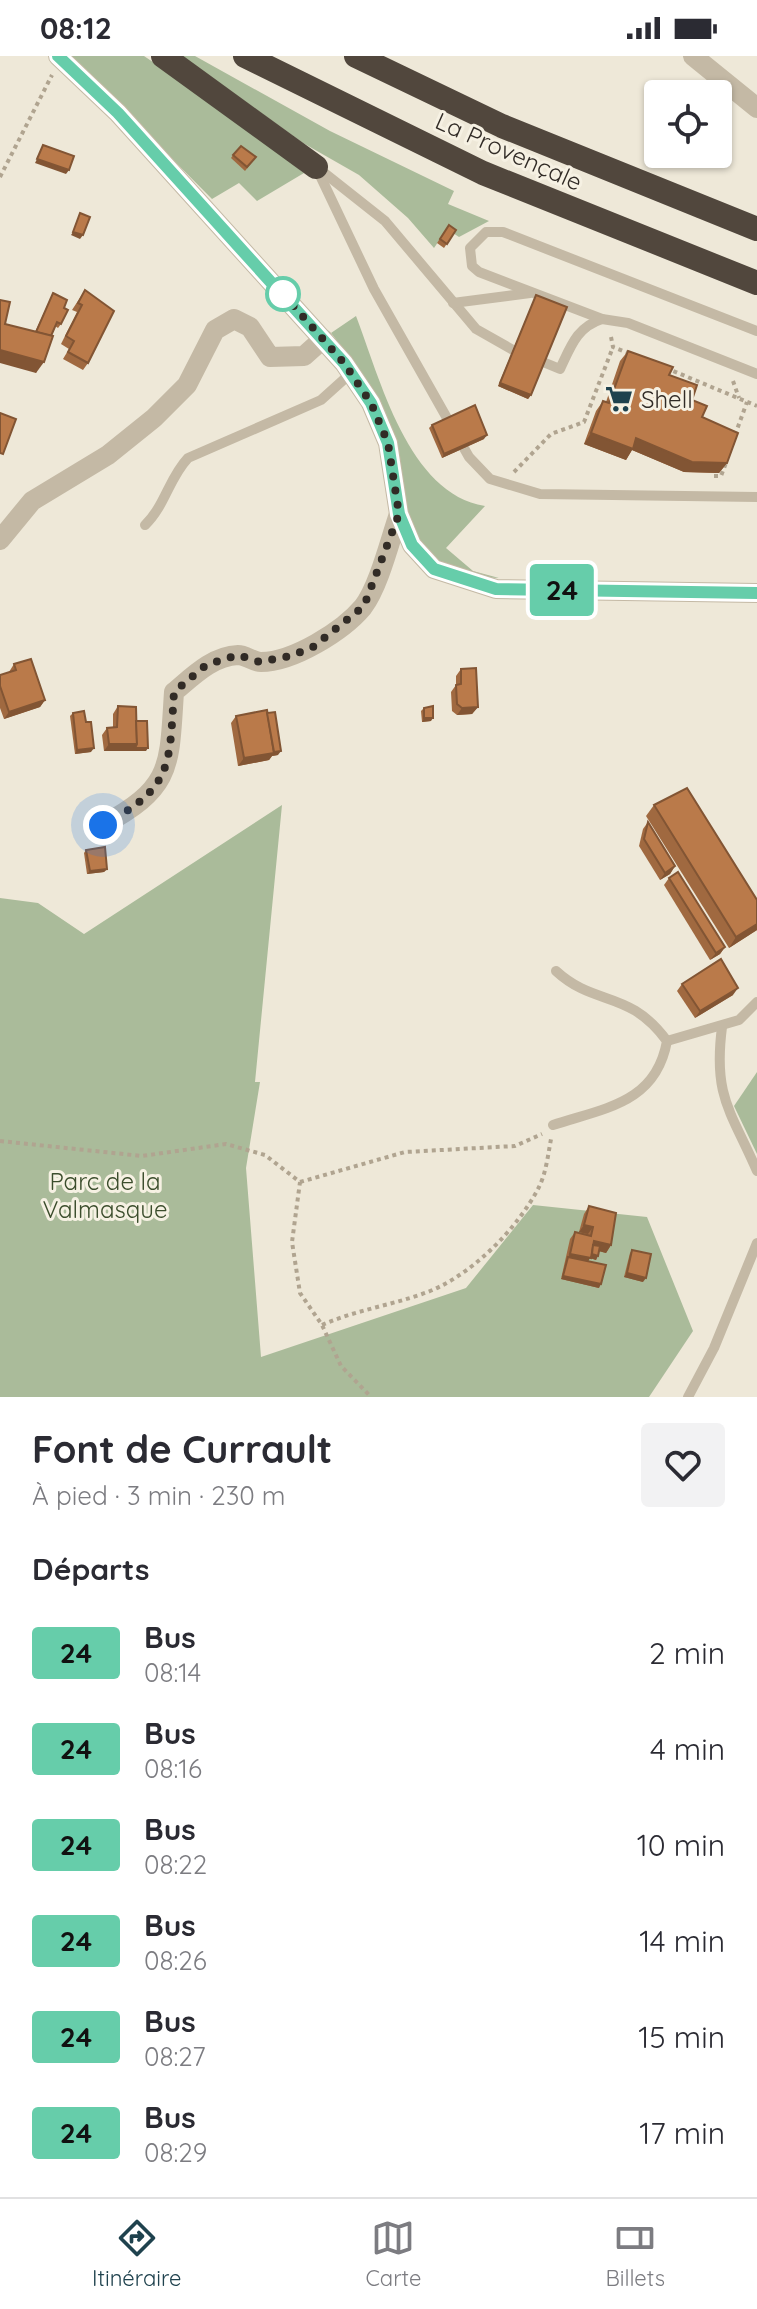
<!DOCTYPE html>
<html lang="fr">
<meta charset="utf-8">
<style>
:root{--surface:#fff;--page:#f2f2f3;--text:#2b2b33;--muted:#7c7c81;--line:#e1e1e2;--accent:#1f424e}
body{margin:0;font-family:Quicksand,sans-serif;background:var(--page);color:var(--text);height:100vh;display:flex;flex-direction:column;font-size:30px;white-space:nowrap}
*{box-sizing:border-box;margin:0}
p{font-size:26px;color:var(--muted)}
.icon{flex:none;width:44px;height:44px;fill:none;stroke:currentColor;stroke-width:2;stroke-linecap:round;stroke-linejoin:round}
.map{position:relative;height:1341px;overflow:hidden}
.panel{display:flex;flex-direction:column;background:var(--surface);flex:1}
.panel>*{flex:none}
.badge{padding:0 16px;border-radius:6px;font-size:28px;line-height:52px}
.fabs{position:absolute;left:644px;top:24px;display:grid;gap:16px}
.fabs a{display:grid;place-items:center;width:88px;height:88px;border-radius:8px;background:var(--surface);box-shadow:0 2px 6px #0004;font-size:40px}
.you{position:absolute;width:40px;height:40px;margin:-20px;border:6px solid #fff;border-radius:50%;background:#1a73e8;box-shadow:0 0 0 12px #1a73e833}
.map>.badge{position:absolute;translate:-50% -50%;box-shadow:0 0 0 4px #fff}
h2{padding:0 32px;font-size:30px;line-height:72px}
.round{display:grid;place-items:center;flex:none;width:84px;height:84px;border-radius:8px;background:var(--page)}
.summary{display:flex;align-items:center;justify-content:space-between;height:136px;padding:0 32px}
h1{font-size:38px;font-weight:700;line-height:60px}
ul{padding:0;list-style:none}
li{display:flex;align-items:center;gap:24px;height:96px;padding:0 32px}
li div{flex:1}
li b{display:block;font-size:30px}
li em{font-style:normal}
li .badge{min-width:88px;font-weight:700;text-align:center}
.status{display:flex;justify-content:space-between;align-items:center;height:56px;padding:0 40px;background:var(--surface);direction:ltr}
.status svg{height:22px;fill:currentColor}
.tab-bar{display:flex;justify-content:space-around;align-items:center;height:112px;border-top:2px solid var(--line);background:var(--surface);font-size:22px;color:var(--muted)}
.tab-bar a{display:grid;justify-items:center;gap:4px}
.tab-bar .active{color:var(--accent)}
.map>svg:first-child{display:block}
.green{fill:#aabb9a}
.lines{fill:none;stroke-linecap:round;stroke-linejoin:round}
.path{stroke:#b0a490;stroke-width:4;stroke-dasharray:4 4;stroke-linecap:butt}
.service{stroke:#c4b9a5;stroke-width:10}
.minor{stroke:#c4b9a5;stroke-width:20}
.motorway{stroke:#51473d;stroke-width:24}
.wall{fill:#a06940}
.shaded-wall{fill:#825534}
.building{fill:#ba7a4a;stroke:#825534;stroke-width:2}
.line-casing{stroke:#fff;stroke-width:18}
.line{stroke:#66cdaa;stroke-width:12}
.walk{stroke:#312b26;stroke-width:8;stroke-dasharray:0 14.4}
.stop-dot{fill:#fff;stroke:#66cdaa;stroke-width:4}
.labels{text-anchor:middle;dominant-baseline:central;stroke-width:6;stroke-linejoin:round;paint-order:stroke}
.street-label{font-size:24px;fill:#312b26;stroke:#f6f1e3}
.poi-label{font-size:24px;fill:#312b26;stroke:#f6f1e3;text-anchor:start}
.park-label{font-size:24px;fill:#3b4d2c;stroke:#f6f1e3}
</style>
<div class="status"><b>08:12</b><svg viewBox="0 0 49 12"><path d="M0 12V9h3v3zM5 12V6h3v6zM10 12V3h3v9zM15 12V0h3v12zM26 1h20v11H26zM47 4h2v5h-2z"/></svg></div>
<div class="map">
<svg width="757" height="1341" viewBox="0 0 757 1341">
<rect width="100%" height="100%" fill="#eee8d8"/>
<g class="green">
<polygon points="70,0 144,0 227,56 304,117 257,145 239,127 212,143"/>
<polygon points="182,0 195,0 330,75 454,135 448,148 489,165 459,181 447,173 434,192 408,162 359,119 303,87"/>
<path d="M356,260C380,322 408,438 485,450L446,492L473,515L499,522L478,521L439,507L417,484L363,319L331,277Z"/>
<polygon points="282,749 255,1026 260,1026 246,1112 261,1301 466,1232 533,1149 647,1161 693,1275 649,1341 0,1341 0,842 38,847 84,878"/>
<polygon points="757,1016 757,1098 734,1050"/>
</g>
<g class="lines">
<g class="path">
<polyline points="0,121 52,19"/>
<polyline points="611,281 613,291 628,297"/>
<polyline points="666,312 757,350"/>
<polyline points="733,325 739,342"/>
<polyline points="735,379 747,346"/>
<polyline points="514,416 551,378 584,366 613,291"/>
<polyline points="714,420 721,420 726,407"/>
<polyline points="0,1085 142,1100 226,1088 265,1099 300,1126 292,1186 300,1237 322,1269 341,1310 371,1341"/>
<polyline points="300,1126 405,1096 515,1090 542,1078"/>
<path d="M322,1269C356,1254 388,1250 422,1238C468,1223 517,1174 539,1131C546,1117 548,1099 551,1083"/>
</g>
<g class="service">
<polyline points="316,111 374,233 469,401 490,423 540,438 757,441"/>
<polyline points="318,112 385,165 476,273 513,294"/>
<polyline points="453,247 530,237"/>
<polyline points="757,275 503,176 486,176 470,192 472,210 479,216 602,263 628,267 757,318"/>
<path d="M543,306L560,313C571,290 577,271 602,263"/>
<path d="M145,469C165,450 169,422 188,402L321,344L351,317"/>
<path d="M722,971C713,1041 731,1055 757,1115"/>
<polyline points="667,985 739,964 757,946"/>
<path d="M553,1069C605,1052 656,1047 667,985C629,933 595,951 556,915"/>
<polyline points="688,1341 714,1292 757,1187"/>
</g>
<g class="minor">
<polyline points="58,0 118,57 344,307 371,347 388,387 399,458 412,489 434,513 496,533 757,537"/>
<polyline points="693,0 757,52"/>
<polyline points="0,484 32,445 108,399 154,362 187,329 215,274 234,263 250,271 270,301 304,300 323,283"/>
<path d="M103,769C173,731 169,711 174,636C192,621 212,600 238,599C246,599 253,606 261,606C293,606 343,575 363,551C379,530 390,484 399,458"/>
</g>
<g class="motorway">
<polyline points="163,0 316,111"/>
<polyline points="245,0 483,117 757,227"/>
<polyline points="356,0 502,70 757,173"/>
</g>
</g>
<g class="wall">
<polygon points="233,99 256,101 245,115 231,102"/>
<polygon points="449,169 456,174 444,192 437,187"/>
<polygon points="85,234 88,307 83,314 63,303 69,293 61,288 77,256 72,254"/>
<polygon points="53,237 64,252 61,268 58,272 55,270 36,317 5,268 35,276"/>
<polygon points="536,239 531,339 528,343 498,330"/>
<polygon points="628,295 669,319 692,344 702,361 727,407 719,417 684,416 632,394 626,404 584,388 596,355 603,345 606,346 620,305"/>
<polygon points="432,369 484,383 442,402 429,372"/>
<polygon points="14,608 45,644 40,651 4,663 0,652 0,619 9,616"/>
<polygon points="461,613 478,651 472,658 457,659 452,655 451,636 456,629 456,620"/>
<polygon points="118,650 136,665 146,695 104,695 102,679 107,672 113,671 113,658"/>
<polygon points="424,652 431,665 422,666 421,655"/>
<polygon points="73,657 86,666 91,696 75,698 70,660"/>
<polygon points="236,660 278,699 272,700 269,704 238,710 231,667"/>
<polygon points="654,749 757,874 729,892 646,760"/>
<polygon points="648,766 675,810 670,818 660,824 639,790 643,773"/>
<polygon points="86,794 107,813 104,816 87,818 84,797"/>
<polygon points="669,822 725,891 720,898 710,904 664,829"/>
<polygon points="682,928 733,939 695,962 677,935"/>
<polygon points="589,1150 611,1189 606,1197 599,1195 596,1204 590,1202 588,1205 599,1232 561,1223 570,1183 575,1176 588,1179 579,1176 584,1158"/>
<polygon points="632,1194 643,1226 624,1221 630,1197"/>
</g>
<g class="shaded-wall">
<polygon points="37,103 69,114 66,118 35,107"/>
<polygon points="73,176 83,179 80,183 71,179"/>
<polygon points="0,294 44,306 36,317 0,307"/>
<polygon points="500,327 531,339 528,343 498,330"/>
<polygon points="591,377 636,382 727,407 719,417 684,416 632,394 626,404 584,388"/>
<polygon points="487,379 484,383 442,402 444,398"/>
<polygon points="45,644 40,651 4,663 9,656"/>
<polygon points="478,651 472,658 457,659 462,652"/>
<polygon points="424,662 433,662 431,665 422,666"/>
<polygon points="109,688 137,688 148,692 146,695 104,695"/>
<polygon points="94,692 91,696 75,698 77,694"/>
<polygon points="281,695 278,699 272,700 269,704 238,710 244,702"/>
<polygon points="675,810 670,818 660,824 665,817"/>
<polygon points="107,813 104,816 87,818 90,815"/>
<polygon points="757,868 757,874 729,892 736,881"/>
<polygon points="725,891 720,898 710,904 716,897"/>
<polygon points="738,932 733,939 695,962 700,955"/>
<polygon points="584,1169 593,1171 588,1178 579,1176"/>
<polygon points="594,1185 611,1189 606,1197 591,1193"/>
<polygon points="570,1198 590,1198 598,1200 596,1204 590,1202 586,1209 568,1201"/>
<polygon points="627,1217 646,1222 643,1226 624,1221"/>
<polygon points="563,1220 601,1228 599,1232 561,1223"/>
</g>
<g class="building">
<polygon points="43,89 74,100 69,114 37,103"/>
<polygon points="241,90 256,101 247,111 233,99"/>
<polygon points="80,157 90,161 83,179 73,176"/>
<polygon points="449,169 456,174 447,188 440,183"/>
<polygon points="85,234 114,255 88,307 68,296 74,285 66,280 82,249 78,247"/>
<polygon points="53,237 67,244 64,252 68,254 61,268 57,266 51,280 36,276"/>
<polygon points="536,239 567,251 531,339 500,327"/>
<polygon points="0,244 10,246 5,268 53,280 44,306 0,294"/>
<polygon points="628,295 673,311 669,319 697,329 692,344 707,350 702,361 738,377 727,407 692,406 636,382 633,393 591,377 603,345 609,347"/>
<polygon points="475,349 487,379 444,398 432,369"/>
<polygon points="0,357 16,363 3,398 0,397"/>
<polygon points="31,603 45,644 9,656 0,630 0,619 16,614 14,608"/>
<polygon points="476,612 478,651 462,652 457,648 456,629 461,628 461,613"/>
<polygon points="118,650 136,651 137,688 109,688 107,672 117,671"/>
<polygon points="433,650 433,662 424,662 424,652"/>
<polygon points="267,654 274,697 244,702 236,660"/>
<polygon points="84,655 86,666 91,666 94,692 77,694 73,657"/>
<polygon points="275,656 281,695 274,696 267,657"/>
<polygon points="136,665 147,665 148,692 135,692 137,688"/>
<polygon points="687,732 757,844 757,868 736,881 654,749"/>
<polygon points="648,766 675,810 665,817 644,783"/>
<polygon points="105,791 107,813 90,815 86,794"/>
<polygon points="678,816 725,891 716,897 669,822"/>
<polygon points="721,903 738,932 700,955 682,928"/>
<polygon points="589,1150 616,1157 611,1189 594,1185 591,1202 570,1198 575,1176 591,1180 593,1171 584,1169"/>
<polygon points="593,1189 600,1190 598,1200 592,1198"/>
<polygon points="632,1194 651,1198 646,1222 627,1217"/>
<polygon points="568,1201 606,1209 601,1228 563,1220"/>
</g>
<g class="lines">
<g class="line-casing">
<polyline id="line" points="58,0 118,57 344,307 371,347 388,387 399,458 412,489 434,513 496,533 757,537"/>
</g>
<use href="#line" class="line"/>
<path class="walk" d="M103,769C173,731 169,711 174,636L206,609L238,599L260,606L290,600L313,591L333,575L364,550L399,458L388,387L371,347L344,307L283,238"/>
</g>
<defs>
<g id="supermarket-bare" transform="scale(2.16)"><path d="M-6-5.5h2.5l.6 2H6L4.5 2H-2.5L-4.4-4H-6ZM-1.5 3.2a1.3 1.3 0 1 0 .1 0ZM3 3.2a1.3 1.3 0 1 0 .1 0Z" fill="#1f424e" stroke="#f6f1e3" stroke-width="2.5" paint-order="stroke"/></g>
</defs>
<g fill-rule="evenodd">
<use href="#supermarket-bare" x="619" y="343"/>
</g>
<circle class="stop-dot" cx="283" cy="238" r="16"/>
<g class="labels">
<g class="street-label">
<text transform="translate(509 95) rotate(24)">La Provençale</text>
</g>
<g class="poi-label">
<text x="641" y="343">Shell</text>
</g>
<g class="park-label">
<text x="105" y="1125">Parc de la<tspan x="105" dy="28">Valmasque</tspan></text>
</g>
</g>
</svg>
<div class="fabs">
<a><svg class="icon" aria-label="locate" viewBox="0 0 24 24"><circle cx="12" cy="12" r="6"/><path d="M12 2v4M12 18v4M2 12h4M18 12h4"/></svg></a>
</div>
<div class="you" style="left:103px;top:769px"></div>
<b class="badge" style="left:562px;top:534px;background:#66cdaa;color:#111">24</b>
</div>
<section class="panel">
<div class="summary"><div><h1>Font de Currault</h1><p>À pied · 3 min · 230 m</p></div><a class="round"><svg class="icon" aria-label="heart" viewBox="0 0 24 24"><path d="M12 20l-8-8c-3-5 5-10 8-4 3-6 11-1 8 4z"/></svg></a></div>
<h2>Départs</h2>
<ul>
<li><span class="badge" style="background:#66cdaa;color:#111">24</span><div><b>Bus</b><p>08:14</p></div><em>2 min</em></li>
<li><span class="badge" style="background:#66cdaa;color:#111">24</span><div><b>Bus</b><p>08:16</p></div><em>4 min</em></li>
<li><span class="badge" style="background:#66cdaa;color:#111">24</span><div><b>Bus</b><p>08:22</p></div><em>10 min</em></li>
<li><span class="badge" style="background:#66cdaa;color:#111">24</span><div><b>Bus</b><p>08:26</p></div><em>14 min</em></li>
<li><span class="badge" style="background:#66cdaa;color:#111">24</span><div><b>Bus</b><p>08:27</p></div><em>15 min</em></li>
<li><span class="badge" style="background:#66cdaa;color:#111">24</span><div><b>Bus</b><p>08:29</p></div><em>17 min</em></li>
</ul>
</section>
<nav class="tab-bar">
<a class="active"><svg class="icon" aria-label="directions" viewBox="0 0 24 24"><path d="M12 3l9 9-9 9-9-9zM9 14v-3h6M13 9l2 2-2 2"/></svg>Itinéraire</a>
<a><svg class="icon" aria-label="map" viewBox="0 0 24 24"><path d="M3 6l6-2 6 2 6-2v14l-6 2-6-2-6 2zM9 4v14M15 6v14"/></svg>Carte</a>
<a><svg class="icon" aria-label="tickets" viewBox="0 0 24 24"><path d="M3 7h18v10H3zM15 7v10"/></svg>Billets</a>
</nav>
